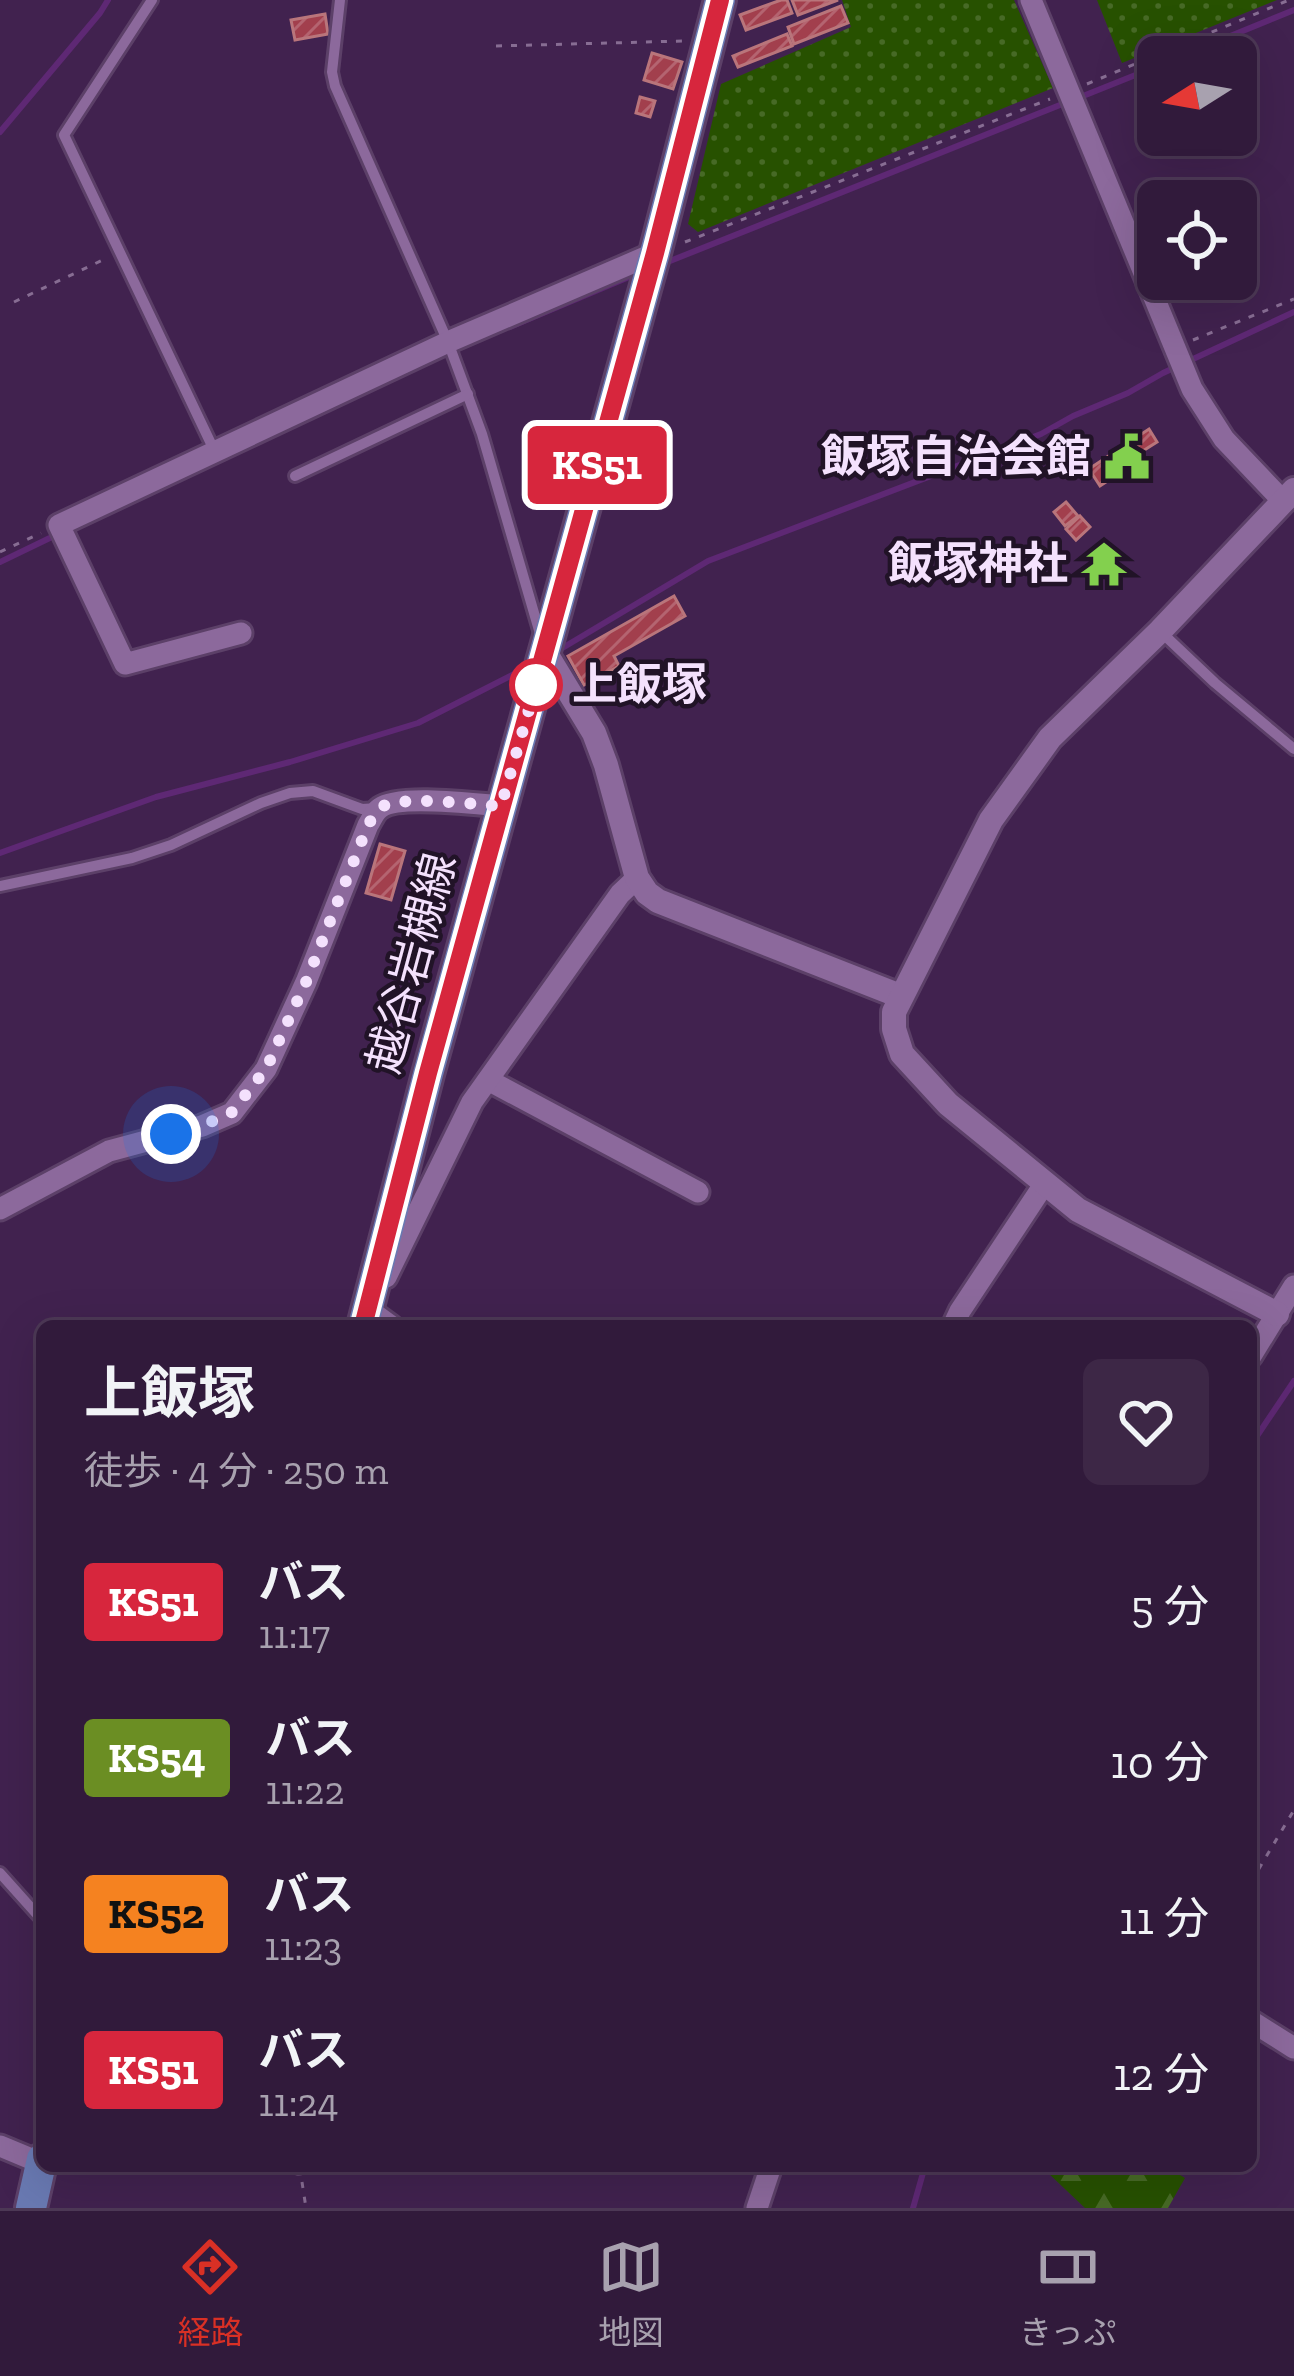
<!DOCTYPE html>
<html lang="ja">
<meta charset="utf-8">
<style>
:root{--surface:#311a3b;--page:#3d2746;--text:#f1f3f6;--muted:#a8a1af;--line:#4c3855;--accent:#d93025}
body{margin:0;font-family:"Zilla Slab","Noto Sans JP",serif;background:var(--page);color:var(--text);height:100vh;display:flex;flex-direction:column;font-size:45px;white-space:nowrap}
*{box-sizing:border-box;margin:0}
p{font-size:39px;color:var(--muted)}
.icon{flex:none;width:66px;height:66px;fill:none;stroke:currentColor;stroke-width:2;stroke-linecap:round;stroke-linejoin:round}
.map{position:relative;flex:1;overflow:hidden}
.drawer{position:absolute;left:36px;top:1320px;width:1221px;height:852px;display:flex;flex-direction:column;background:var(--surface);border-radius:18px;box-shadow:0 12px 48px #0002,0 0 0 3px var(--line)}
.drawer>*{flex:none}
.badge{padding:0 24px;border-radius:9px;font-size:42px;line-height:78px}
.needle{width:78px;rotate:259deg}
.buttons{position:absolute;left:1137px;top:36px;display:grid;gap:24px}
.buttons a{display:grid;place-items:center;width:120px;height:120px;border-radius:18px;background:var(--surface);box-shadow:0 12px 48px #0002,0 0 0 3px var(--line);font-size:60px}
.you{position:absolute;width:60px;height:60px;margin:-30px;border:9px solid #fff;border-radius:50%;background:#1a73e8;box-shadow:0 0 0 18px #1a73e833}
.map>.badge{position:absolute;translate:-50% -50%;box-shadow:0 0 0 6px #fff}
.round{display:grid;place-items:center;flex:none;width:126px;height:126px;border-radius:18px;background:var(--page)}
.summary{display:flex;align-items:center;justify-content:space-between;height:204px;padding:0 48px}
h1{font-size:57px;font-weight:700;line-height:90px}
ul{padding:0;list-style:none}
li{display:flex;align-items:center;gap:36px;height:156px;padding:0 48px}
li div{flex:1}
li b{display:block;font-size:45px}
li em{font-style:normal}
li .badge{min-width:132px;font-weight:700;text-align:center}
.tab-bar{display:flex;justify-content:space-around;align-items:center;height:168px;border-top:3px solid var(--line);background:var(--surface);font-size:33px;color:var(--muted)}
.tab-bar a{display:grid;justify-items:center;gap:6px}
.tab-bar .active{color:var(--accent)}
.map>svg:first-child{display:block}
.grass{fill:url(#grass-dots)}
.forest{fill:url(#forest-firs)}
.lines{fill:none;stroke-linecap:round;stroke-linejoin:round}
.stream{stroke:#5e2874;stroke-width:6}
.building{fill:url(#building-hatch);stroke:#b9757b;stroke-width:3}
.service-casing{stroke:#5c4068;stroke-width:16}
.minor-casing{stroke:#5c4068;stroke-width:27}
.tertiary-casing{stroke:#5c4068;stroke-width:30}
.primary-casing{stroke:#5c4068;stroke-width:36}
.path{stroke:#876d93;stroke-width:3;stroke-dasharray:6 9;stroke-linecap:butt}
.service{stroke:#8c699c;stroke-width:10}
.minor{stroke:#8c699c;stroke-width:21}
.tertiary{stroke:#8c699c;stroke-width:24}
.primary{stroke:#6979b2;stroke-width:30}
.line-casing{stroke:#fff;stroke-width:27}
.line{stroke:#d7263d;stroke-width:18}
.walk{stroke:#f4e1fd;stroke-width:12;stroke-dasharray:0 21.6}
.stop-dot{fill:#fff;stroke:#d7263d;stroke-width:6}
.labels{text-anchor:middle;dominant-baseline:central;stroke-width:9;stroke-linejoin:round;paint-order:stroke}
.poi-label{font-size:45px;font-weight:bold;fill:#f4e1fd;stroke:#211327;text-anchor:end}
.stop-label{font-size:45px;font-weight:bold;fill:#f4e1fd;stroke:#211327;text-anchor:start}
.street-label{font-size:45px;fill:#f4e1fd;stroke:#211327}
</style>
<div class="map">
<svg width="1294" height="2208" viewBox="0 0 1294 2208">
<defs>
<pattern id="grass-dots" width="8" height="8" patternUnits="userSpaceOnUse" patternTransform="scale(3)"><rect width="8" height="8" fill="#275100"/><path d="M2 2h.1M6 6h.1" fill="none" stroke="#476a26" stroke-width="1.8" stroke-linecap="round"/></pattern>
<pattern id="forest-firs" width="22" height="20" patternUnits="userSpaceOnUse" patternTransform="scale(3)"><rect width="22" height="20" fill="#275100"/><path d="M5 1l3.5 6h-7zM16 11l3.5 6h-7z" fill="#476a26"/></pattern>
<pattern id="building-hatch" width="6" height="6" patternUnits="userSpaceOnUse" patternTransform="scale(3)"><rect width="6" height="6" fill="#a23f4d"/><path d="M-1 1l2-2M0 6l6-6M5 7l2-2" fill="none" stroke="#b46470"/></pattern>
</defs>
<rect width="100%" height="100%" fill="#41224f"/>
<g class="grass">
<polygon points="842,0 1014,0 1053,88 698,232 688,224 721,84 851,27"/>
<polygon points="1097,0 1277,0 1122,63"/>
</g>
<polygon class="forest" points="1052,2166 1165,2166 1185,2178 1168,2208 1085,2208 1047,2172"/>
<g class="lines">
<g class="stream">
<polyline points="1179,57 1294,10"/>
<polyline points="1078,98 1158,66"/>
<polyline points="0,132 100,13 108,0"/>
<polyline points="665,263 1065,103"/>
<polyline points="510,327 636,274"/>
<polyline points="0,562 56,535"/>
<polyline points="554,653 708,561 1041,434 1073,416 1128,393 1163,373 1294,312"/>
<polyline points="0,853 156,797 290,762 418,723 532,665"/>
<polyline points="1251,1445 1294,1381"/>
<polyline points="913,2208 925,2166"/>
</g>
</g>
<g class="building">
<polygon points="781,0 787,0 792,13 746,30 740,15"/>
<polygon points="792,0 838,0 798,15"/>
<polygon points="841,6 848,23 794,44 788,27"/>
<polygon points="325,14 328,34 295,40 291,20"/>
<polygon points="787,34 792,46 738,67 733,56"/>
<polygon points="652,53 682,62 673,89 644,80"/>
<polygon points="640,97 655,101 650,117 636,113"/>
<polygon points="1149,429 1157,442 1138,454 1141,459 1100,486 1089,469"/>
<polygon points="1066,502 1078,516 1065,526 1054,512"/>
<polygon points="1080,516 1090,527 1076,540 1066,529"/>
<polygon points="674,596 685,616 614,656 619,666 584,685 568,656"/>
<polygon points="380,844 405,851 391,900 366,893"/>
</g>
<g class="lines">
<g class="service-casing">
<g id="service">
<polyline points="152,0 64,135 215,452"/>
<polyline points="340,0 332,72 335,86 448,342 482,434 541,637"/>
<polyline points="295,476 468,394"/>
<polyline points="1160,631 1215,683 1294,749"/>
<polyline points="0,886 132,858 171,845 261,803 290,793 313,791 362,809 379,808"/>
<polyline points="0,1873 42,1920"/>
<polyline points="299,2168 300,2166"/>
</g>
</g>
<g class="minor-casing">
<g id="minor">
<polyline points="1031,0 1192,389 1224,439 1282,500"/>
<polyline points="241,633 125,664 59,525 448,342 655,253"/>
<polyline points="488,1080 698,1192"/>
<path d="M0,1209L109,1151L202,1126L232,1113L266,1069L306,982L368,825C372,819 374,812 380,808C398,794 476,804 501,806"/>
<polyline points="386,1277 472,1102 620,894 637,878"/>
<polyline points="369,1310 391,1326"/>
<polyline points="953,1326 960,1311 1045,1183"/>
<polyline points="1251,1356 1294,1286"/>
<polyline points="1251,2021 1294,2048"/>
<polyline points="0,2146 41,2163"/>
<polyline points="757,2208 771,2166"/>
</g>
</g>
<g class="tertiary-casing">
<g id="tertiary">
<polyline points="545,652 594,733 606,765 637,878 647,893 658,901 900,996"/>
<polyline points="1277,1314 1078,1210 948,1104 902,1054 894,1029 894,1012 991,820 1050,738 1160,631 1294,490"/>
</g>
</g>
<g class="primary-casing">
<g id="primary">
<polyline points="363,1326 428,1074 655,253 720,0"/>
<polyline points="31,2208 42,2159"/>
</g>
</g>
<g class="path">
<polyline points="496,46 684,41"/>
<polyline points="1087,84 1289,0"/>
<polyline points="685,242 1050,99"/>
<polyline points="14,302 107,258"/>
<polyline points="1193,340 1294,299"/>
<polyline points="0,552 41,533"/>
<polyline points="1251,1882 1294,1810"/>
<polyline points="302,2182 306,2208"/>
</g>
<use href="#service" class="service"/>
<use href="#minor" class="minor"/>
<use href="#tertiary" class="tertiary"/>
<use href="#primary" class="primary"/>
</g>
<g class="lines">
<g class="line-casing">
<polyline id="line" points="363,1326 428,1073 655,253 720,0"/>
</g>
<use href="#line" class="line"/>
<path class="walk" d="M171,1134L202,1126L232,1112L266,1069L306,982L368,825C372,819 375,812 380,808C398,794 476,805 501,806L536,685"/>
</g>
<defs>
<g id="civic-bare" transform="scale(3.6)"><path d="M-.6-6.5H3V-4.5H.6V-3L4-1V1h2V6H-6V1h2V-1L-.6-3ZM-1.2 2.5V6h2.4V2.5Z" fill="#83d04e" stroke="#211327" stroke-width="2.5" paint-order="stroke"/></g>
<g id="temple-bare" transform="scale(3.6)"><path d="M0-6L5-2H3V0L6.5 2.5H4V6H1.5V3h-3V6H-4V2.5H-6.5L-3 0V-2H-5Z" fill="#83d04e" stroke="#211327" stroke-width="2.5" paint-order="stroke"/></g>
</defs>
<g fill-rule="evenodd">
<use href="#civic-bare" x="1127" y="457"/>
<use href="#temple-bare" x="1104" y="564"/>
</g>
<circle class="stop-dot" cx="536" cy="685" r="24"/>
<g class="labels">
<g class="poi-label">
<text x="1091" y="457">飯塚自治会館</text>
<text x="1068" y="564">飯塚神社</text>
</g>
<g class="stop-label">
<text x="572" y="685">上飯塚</text>
</g>
<g class="street-label">
<text transform="translate(412 963) rotate(-75)">越谷岩槻線</text>
</g>
</g>
</svg>
<div class="buttons">
<a><svg class="needle" viewBox="-14 -14 28 28"><path d="M0-13l5 13h-10z" fill="#e53935"/><path d="M0 13l5-13h-10z" fill="#a8a1af"/></svg></a>
<a><svg class="icon" aria-label="locate" viewBox="0 0 24 24"><circle cx="12" cy="12" r="6"/><path d="M12 2v4M12 18v4M2 12h4M18 12h4"/></svg></a>
</div>
<div class="you" style="left:171px;top:1134px"></div>
<b class="badge" style="left:597px;top:465px;background:#d7263d;color:#fff">KS51</b>
<section class="drawer">
<div class="summary"><div><h1>上飯塚</h1><p>徒歩 · 4 分 · 250 m</p></div><a class="round"><svg class="icon" aria-label="heart" viewBox="0 0 24 24"><path d="M12 20l-8-8c-3-5 5-10 8-4 3-6 11-1 8 4z"/></svg></a></div>
<ul>
<li><span class="badge" style="background:#d7263d;color:#fff">KS51</span><div><b>バス</b><p>11:17</p></div><em>5 分</em></li>
<li><span class="badge" style="background:#6b8e23;color:#fff">KS54</span><div><b>バス</b><p>11:22</p></div><em>10 分</em></li>
<li><span class="badge" style="background:#f58220;color:#111">KS52</span><div><b>バス</b><p>11:23</p></div><em>11 分</em></li>
<li><span class="badge" style="background:#d7263d;color:#fff">KS51</span><div><b>バス</b><p>11:24</p></div><em>12 分</em></li>
</ul>
</section>
</div>
<nav class="tab-bar">
<a class="active"><svg class="icon" aria-label="directions" viewBox="0 0 24 24"><path d="M12 3l9 9-9 9-9-9zM9 14v-3h6M13 9l2 2-2 2"/></svg>経路</a>
<a><svg class="icon" aria-label="map" viewBox="0 0 24 24"><path d="M3 6l6-2 6 2 6-2v14l-6 2-6-2-6 2zM9 4v14M15 6v14"/></svg>地図</a>
<a><svg class="icon" aria-label="tickets" viewBox="0 0 24 24"><path d="M3 7h18v10H3zM15 7v10"/></svg>きっぷ</a>
</nav>
